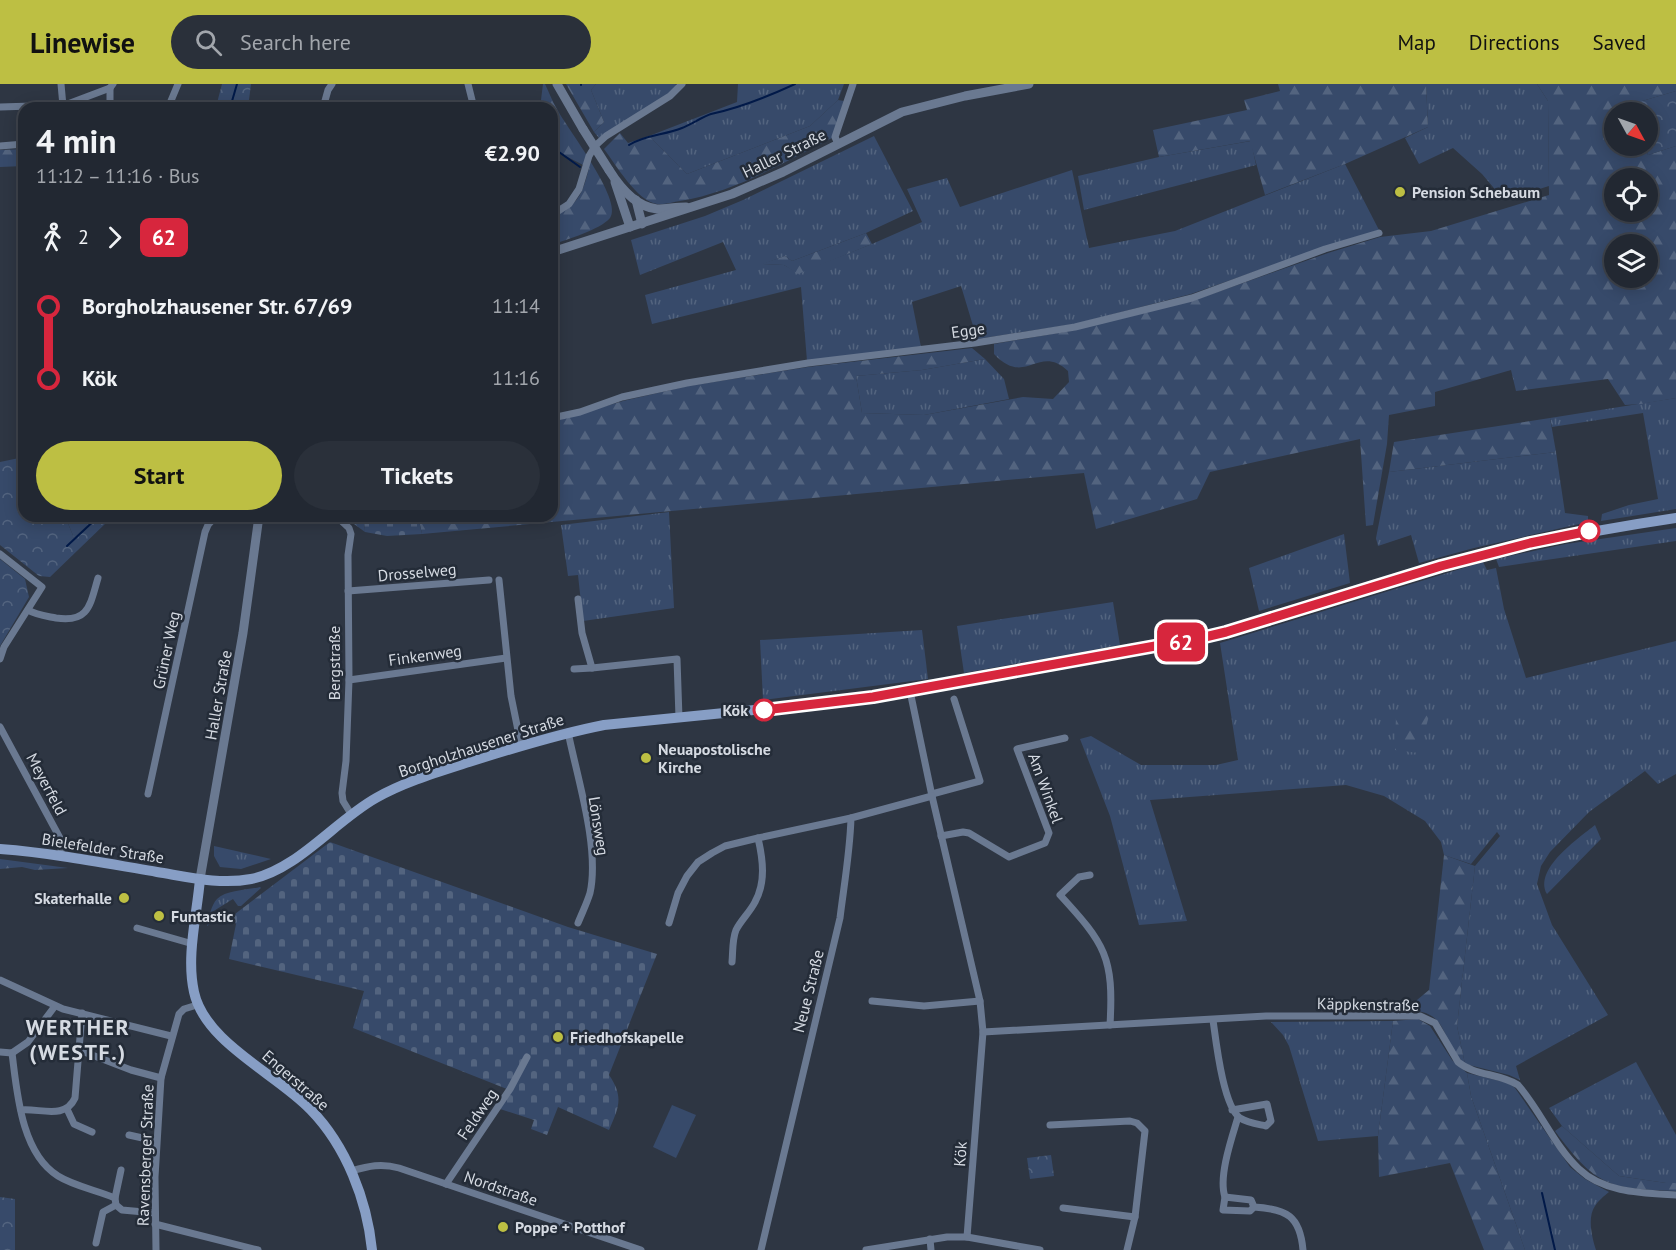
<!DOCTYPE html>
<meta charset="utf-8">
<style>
:root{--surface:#222832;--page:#2a303a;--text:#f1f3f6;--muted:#a2a6ac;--line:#3f444d;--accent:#bdbf43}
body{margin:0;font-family:"PT Sans",sans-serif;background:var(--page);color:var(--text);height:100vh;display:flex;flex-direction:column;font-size:22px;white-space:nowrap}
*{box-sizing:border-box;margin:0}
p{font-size:20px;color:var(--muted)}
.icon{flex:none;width:33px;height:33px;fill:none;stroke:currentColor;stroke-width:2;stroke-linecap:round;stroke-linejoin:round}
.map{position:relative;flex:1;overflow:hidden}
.side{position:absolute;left:18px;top:18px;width:540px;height:420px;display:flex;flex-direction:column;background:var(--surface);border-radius:18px;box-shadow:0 3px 15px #0003,0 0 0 2px var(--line)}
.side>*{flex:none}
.badge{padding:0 12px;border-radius:9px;font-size:21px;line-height:39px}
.needle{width:39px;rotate:130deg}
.fabs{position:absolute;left:1604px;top:18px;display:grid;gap:12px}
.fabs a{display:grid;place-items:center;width:54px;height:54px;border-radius:50%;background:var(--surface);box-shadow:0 3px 15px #0003,0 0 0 2px var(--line);font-size:30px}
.map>.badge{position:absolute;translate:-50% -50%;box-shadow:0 0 0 3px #fff}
.legs{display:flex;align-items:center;gap:9px;height:66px;padding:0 18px;font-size:20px}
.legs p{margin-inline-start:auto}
.headline{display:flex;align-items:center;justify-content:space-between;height:102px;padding:0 18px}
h1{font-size:33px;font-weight:700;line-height:45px}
.cta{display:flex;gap:12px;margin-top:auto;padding:12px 18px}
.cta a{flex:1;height:69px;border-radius:36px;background:var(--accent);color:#111;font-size:24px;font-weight:700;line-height:69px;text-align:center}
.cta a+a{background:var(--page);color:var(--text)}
ul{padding:0 18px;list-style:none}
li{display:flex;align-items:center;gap:21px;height:72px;font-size:22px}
li i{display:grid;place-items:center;width:9px;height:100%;margin:0 8px;background:currentColor}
li i::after{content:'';width:15px;height:15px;margin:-8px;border:4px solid;border-radius:50%;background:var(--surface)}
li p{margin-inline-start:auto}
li:first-child i{background:linear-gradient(#0000 50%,currentColor 0)}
li:last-child i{background:linear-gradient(currentColor 50%,#0000 0)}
header{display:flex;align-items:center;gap:36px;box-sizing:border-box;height:84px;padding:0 30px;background:var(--accent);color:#111}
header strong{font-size:28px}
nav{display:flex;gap:33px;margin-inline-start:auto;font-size:21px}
.search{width:420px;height:54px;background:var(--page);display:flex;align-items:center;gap:15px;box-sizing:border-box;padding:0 21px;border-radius:33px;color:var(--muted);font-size:22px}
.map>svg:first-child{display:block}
.grass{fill:url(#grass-tufts)}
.forest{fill:url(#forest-firs);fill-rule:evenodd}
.cemetery{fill:url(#cemetery-stones)}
.park{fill:url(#park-crowns)}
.pitch{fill:#374a6a}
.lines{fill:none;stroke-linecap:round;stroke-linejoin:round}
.stream{stroke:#011948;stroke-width:2}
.minor{stroke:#6a7991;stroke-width:7}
.tertiary{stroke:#6a7991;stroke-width:9}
.secondary{stroke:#879ec5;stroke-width:10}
.tertiary-bridge{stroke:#6a7991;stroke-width:9}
.line-1-casing{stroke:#fff;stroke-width:14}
.line-1{stroke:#d7263d;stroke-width:9}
.poi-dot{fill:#bdbf43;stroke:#242c38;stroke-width:2}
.stop-1-dot{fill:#fff;stroke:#d7263d;stroke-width:3}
.labels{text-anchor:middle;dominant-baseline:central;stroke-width:5;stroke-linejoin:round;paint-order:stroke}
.street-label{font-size:16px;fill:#d5dae2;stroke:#242c38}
.poi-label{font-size:16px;font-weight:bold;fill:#d5dae2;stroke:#242c38;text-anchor:start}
.stop-label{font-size:16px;font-weight:bold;fill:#d5dae2;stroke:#242c38;text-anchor:end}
.district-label{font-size:22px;font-weight:bold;letter-spacing:1.5px;fill:#d5dae2;stroke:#242c38}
</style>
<header>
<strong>Linewise</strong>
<div class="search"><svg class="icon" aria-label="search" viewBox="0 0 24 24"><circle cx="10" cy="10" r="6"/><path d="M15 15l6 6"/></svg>Search here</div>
<nav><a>Map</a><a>Directions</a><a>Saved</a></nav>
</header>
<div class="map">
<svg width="1676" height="1166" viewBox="0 0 1676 1166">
<defs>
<pattern id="grass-tufts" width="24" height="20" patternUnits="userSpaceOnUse" patternTransform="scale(1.5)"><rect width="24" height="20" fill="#374a6a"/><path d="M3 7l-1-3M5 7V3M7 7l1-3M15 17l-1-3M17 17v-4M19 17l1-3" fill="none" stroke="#53647f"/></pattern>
<pattern id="forest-firs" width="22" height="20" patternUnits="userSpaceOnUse" patternTransform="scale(1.5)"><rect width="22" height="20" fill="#374a6a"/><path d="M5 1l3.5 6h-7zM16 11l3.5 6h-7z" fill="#53647f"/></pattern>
<pattern id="cemetery-stones" width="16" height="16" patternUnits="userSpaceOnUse" patternTransform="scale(1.5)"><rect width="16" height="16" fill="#374a6a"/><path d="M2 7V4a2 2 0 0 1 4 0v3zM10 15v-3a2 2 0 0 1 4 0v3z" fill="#53647f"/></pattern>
<pattern id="park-crowns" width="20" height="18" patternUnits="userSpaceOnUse" patternTransform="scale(1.5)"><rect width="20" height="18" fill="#374a6a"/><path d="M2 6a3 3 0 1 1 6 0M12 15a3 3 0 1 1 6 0" fill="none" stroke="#53647f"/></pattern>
</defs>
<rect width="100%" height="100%" fill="#2e3643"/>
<g class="grass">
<polygon points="596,0 675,0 678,2 663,14 599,54 594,48 604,38 591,6"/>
<polygon points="738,0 844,0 838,16 810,42 687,90 649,52 737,18"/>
<polygon points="1426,0 1537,0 1548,17 1549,102 1504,116 1482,90 1453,64 1419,80 1405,54 1428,43"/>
<polygon points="874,52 913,127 866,149 792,177 785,172 763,180 784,181 798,189 872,160 922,138 907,105 947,94 960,123 1072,86 1089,164 1175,147 1345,80 1379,146 1325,163 1191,210 1075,240 977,255 961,202 912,218 921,263 807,277 801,203 652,240 645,211 736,186 723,158 640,191 631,156 705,132 743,116"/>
<polygon points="1251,57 1256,81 1084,126 1078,92 1159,73"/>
<polygon points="985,275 1004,295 1009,315 924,331 862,329 856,292 922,286"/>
<polygon points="1676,314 1676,425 1601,437 1602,430 1629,421 1658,415 1643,329 1552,343 1550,334"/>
<polygon points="1556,368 1565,429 1588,432 1588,438 1474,464 1419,479 1411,451 1378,462 1376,454 1389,388"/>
<polygon points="669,428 674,524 583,537 578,491 568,492 561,441"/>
<polygon points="1676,444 1676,457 1499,483 1496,475 1566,460"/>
<polygon points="1344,450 1350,499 1259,527 1249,484"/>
<polygon points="1483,478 1487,486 1496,484 1504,525 1526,594 1676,557 1676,690 1658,700 1645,687 1589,728 1550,768 1541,782 1537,800 1552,841 1608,931 1516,982 1520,996 1509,991 1465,980 1457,942 1475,782 1500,752 1497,748 1471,780 1444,771 1441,758 1425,737 1384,712 1346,701 1150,716 1187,837 1139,841 1110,732 1080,655 1091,652 1141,681 1216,681 1238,676 1220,559"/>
<polygon points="1113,518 1120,561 964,589 957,542"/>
<polygon points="922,546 928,595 763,616 760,556"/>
<path d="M1595,741L1601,755L1547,810C1533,785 1579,754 1595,741Z"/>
<polygon points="214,762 271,775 241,785 220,783 214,772"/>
<path d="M260,803L261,804L241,822H238L233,815L212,828L211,832L214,837L207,842C209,834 211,821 217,815C226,806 248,806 260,803Z"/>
<polygon points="1393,937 1378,1052 1318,1057 1289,962 1283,951 1271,938"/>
<polygon points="1636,978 1676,1051 1676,1099 1666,1099 1619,1092 1562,1042 1549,1024"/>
<path d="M1467,989L1508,999L1515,1004L1570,1083L1585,1095L1609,1108C1604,1112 1598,1117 1595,1122C1587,1133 1592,1154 1596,1166H1525L1471,1012Z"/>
</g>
<g class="forest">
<path d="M543,0H545C549,8 552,17 557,25C566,43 624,117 610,134C600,146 567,155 552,161V134C578,120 582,112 589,84L552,65V24H540Z"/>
<polygon points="566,0 596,0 591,6 604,38 594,48"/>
<polygon points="1278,0 1426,0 1428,43 1345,80 1265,111 1250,57 1159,73 1153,46 1247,26 1244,16 1280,7"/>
<path d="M1537,0H1676V7L1632,20L1635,28H1614V62H1645L1648,71L1676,62V314L1641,320L1625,321L1608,295L1516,307L1511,286L1435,308V322L1389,331L1387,360L1373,441L1366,442L1360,355L1210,388L1197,415L1096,445L1084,389L422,450L418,432H552V338L623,317L688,302L808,283L972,264L985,275L922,286L856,292L862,329L924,331L1023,313L1053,315L1069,298L1068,287C1038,259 1026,304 994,270V260L1075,246L1192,217L1328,169L1380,153L1431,147L1549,111L1548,17ZM1614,94H1647V128H1614ZM1614,160H1647V194H1614Z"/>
<path d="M838,16L844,17L832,54C783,79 734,108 680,117C673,118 664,121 657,120C637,117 616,81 604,65L620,49L628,59L649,52L687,90L810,42Z"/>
<polygon points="24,65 24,82 0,83 0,66"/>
<polygon points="866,149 872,160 798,190 784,181 761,180 785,172 792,177"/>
<polygon points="1550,334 1556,368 1389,388 1394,358"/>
<polygon points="69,432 94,432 93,436 74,454 67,437"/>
<polygon points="343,432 399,432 364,435 365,448"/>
<polygon points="1430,628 1419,669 1395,666 1396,631"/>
<path d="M1444,771L1475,782L1457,942L1465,980C1438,955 1451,926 1405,926L1429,906Z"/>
<polygon points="0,775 68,784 35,786 22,783 0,785"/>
<polygon points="1418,935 1430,942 1452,976 1467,989 1471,1012 1525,1166 1484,1166 1450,1079 1379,1093 1378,1052 1393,937"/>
<path d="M1562,1042L1619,1092L1666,1099H1676V1107C1608,1105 1596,1102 1555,1047Z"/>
</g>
<g class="cemetery">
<polygon points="399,432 418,432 422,450 387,452 365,448 364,435"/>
<path d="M330,758L568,843L657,870L609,991C624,1013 619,1023 609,1046L558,1023L547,1051L531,1045L534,1036L500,1025L512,1007L353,944L364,907L229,875L236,840L231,833Z"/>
</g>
<g class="park">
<polygon points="222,0 251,0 248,24 213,24 217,19"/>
<polygon points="1676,7 1676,62 1648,71 1645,62 1647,62 1647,28 1635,28 1632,20"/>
<polygon points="24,373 24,432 69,432 67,437 74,454 93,436 94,432 116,432 106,439 50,493 39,492 0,461 0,378"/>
<polygon points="0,475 25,495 29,513 0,562"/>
<polygon points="1051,1071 1054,1092 1030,1095 1027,1074"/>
<polygon points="0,1113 15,1115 15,1166 0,1166"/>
</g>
<polygon class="pitch" points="672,1021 696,1031 676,1074 653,1063"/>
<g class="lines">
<g class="stream">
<polyline points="581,1 581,0"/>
<polyline points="230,24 237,0"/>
<path d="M629,61C644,51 665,51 682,44C690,41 704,32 711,30C739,24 769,12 795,0"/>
<polyline points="552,63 580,83"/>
<polyline points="67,462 99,432"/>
<polyline points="1542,1109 1555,1166"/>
</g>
<g class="minor">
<polyline points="61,0 63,22"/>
<polyline points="468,0 474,24"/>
<polyline points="65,21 110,4"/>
<polyline points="0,23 65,21 75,24"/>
<polyline points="110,24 110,4 113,0"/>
<polyline points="168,24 178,0"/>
<polyline points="323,24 328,6 332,0"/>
<polyline points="838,60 835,53 853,0"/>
<polyline points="0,62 24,60"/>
<polyline points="552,131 569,120 579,105 589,72 595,62 606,52 670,12 682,0"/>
<polyline points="552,334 580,328 622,313 687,299 808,279 975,259 1075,243 1192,214 1325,165 1379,149"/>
<polyline points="336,432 349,444 351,450 348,471 349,596 346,677 342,709 343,717 351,730"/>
<polyline points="0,470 42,503 4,563 0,575"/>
<polyline points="499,496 511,612 521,661"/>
<polyline points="348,507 489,496"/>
<polyline points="578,515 582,549 592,584 677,575 679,634"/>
<path d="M28,526C36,531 46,532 56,534C89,539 90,521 98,494"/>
<polyline points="574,585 592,584"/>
<polyline points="349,596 506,574"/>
<polyline points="910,607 932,712 980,917 983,948 967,1153"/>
<polyline points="0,643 61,756 61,773"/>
<path d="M568,648C577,693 600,764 590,809C587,819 582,829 578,839"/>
<polyline points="148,710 205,448 208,441 216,432"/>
<polyline points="932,710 980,697 954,615"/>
<polyline points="941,752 963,748 969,749 1009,773 1045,759 1049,749 1017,665 1065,654"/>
<path d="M1090,791L1079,793L1060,811C1105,860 1114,873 1110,941"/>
<polyline points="669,839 678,809 687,792 698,778 712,769 725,762 758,754 851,734"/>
<polyline points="137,844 193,860"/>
<path d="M732,878C733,868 732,856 736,846C741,836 750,828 755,818C766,798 763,776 758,754"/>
<polyline points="0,896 63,925 171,952"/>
<polyline points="872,917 924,922 980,917"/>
<path d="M1213,936C1216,957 1223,1022 1240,1034C1248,1039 1257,1040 1266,1042L1271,1037L1267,1020L1232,1026"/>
<path d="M983,948L1266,932H1420L1435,939L1458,978C1475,992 1499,989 1518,1001C1540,1026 1555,1063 1579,1085C1604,1109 1643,1109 1676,1111"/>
<polyline points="79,966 131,986 161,994"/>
<polyline points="0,968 12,969"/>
<path d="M12,969C17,1008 21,1069 58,1092C74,1102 96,1106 115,1114"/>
<polyline points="12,969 28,958 55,922"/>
<polyline points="67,1025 74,1040 92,1048"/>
<path d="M21,1026C40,1024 65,1036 75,1014L82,929"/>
<polyline points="1050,1041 1130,1037 1137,1039 1145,1047 1135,1133 1127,1166"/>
<polyline points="129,1051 156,1057"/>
<polyline points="121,1086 115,1114 116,1121 122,1126 155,1129"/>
<path d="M351,1087C369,1082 381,1079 399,1084L641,1166"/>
<polyline points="446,1100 510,1005 527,973"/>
<path d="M1225,1113C1218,1093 1232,1053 1238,1033"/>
<path d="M1254,1123L1251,1116L1225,1113L1223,1126L1250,1127L1254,1123C1287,1125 1300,1132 1303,1166"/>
<polyline points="1063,1124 1135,1133"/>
<polyline points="155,1140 258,1166"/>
<polyline points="930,1155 931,1166"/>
<polyline points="96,1159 103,1128 116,1121"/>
<polyline points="156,1166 155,1093 161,994 179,930 184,925 197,921"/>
<path d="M761,1166L840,834C844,801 850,768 851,734L932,712"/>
<polyline points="866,1166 947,1153 967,1153 1040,1166"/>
</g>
<g class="tertiary">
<polyline points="557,0 583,45"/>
<path d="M609,86C619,102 636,123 657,125C666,125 676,123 686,123"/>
<polyline points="615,98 630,143"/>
<polyline points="636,116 642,140"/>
<polyline points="552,168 732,110 783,88 902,28 965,12 1029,0"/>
<polyline points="200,795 243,549 259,432"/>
</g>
<g class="secondary">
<path d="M0,765C53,769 105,779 157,788C188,793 220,801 251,795C297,786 335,737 376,714C404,698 438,688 469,678C513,664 558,650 604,641L855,616L1177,559C1259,542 1338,513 1418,489C1503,463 1589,447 1676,434"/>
<path d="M200,795C197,831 186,872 194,908C205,959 277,990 311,1026C346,1062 367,1116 372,1166"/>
</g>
<polyline class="tertiary-bridge" points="583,45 609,86"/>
</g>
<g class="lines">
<g class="line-1-casing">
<polyline id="line-1" points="764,626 873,613 1205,553 1226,548 1441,482 1530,459 1589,447"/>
</g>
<use href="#line-1" class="line-1"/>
</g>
<g class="poi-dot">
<circle cx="1400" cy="108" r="6"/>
<circle cx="646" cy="674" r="6"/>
<circle cx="124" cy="814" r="6"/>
<circle cx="159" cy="832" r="6"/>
<circle cx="558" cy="953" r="6"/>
<circle cx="503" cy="1143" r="6"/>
</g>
<g class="stop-1-dot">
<circle cx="1589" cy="447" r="10"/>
<circle cx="764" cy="626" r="10"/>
</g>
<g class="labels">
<g class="street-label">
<text transform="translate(784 69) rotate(-26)">Haller Straße</text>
<text transform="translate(968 246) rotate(-8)">Egge</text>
<text transform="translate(417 488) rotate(-5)">Drosselweg</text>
<text transform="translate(166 566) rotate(-78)">Grüner Weg</text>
<text transform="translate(425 571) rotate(-8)">Finkenweg</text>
<text transform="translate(334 579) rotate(-90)">Bergstraße</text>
<text transform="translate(218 611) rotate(-80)">Haller Straße</text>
<text transform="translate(481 661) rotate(-18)">Borgholzhausener Straße</text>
<text transform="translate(47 700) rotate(62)">Meyerfeld</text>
<text transform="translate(1046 704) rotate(70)">Am Winkel</text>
<text transform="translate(599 742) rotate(81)">Lönsweg</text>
<text transform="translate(103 764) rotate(9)">Bielefelder Straße</text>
<text transform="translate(808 907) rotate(-76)">Neue Straße</text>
<text transform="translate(1368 920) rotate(1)">Käppkenstraße</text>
<text transform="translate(296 996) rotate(41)">Engerstraße</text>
<text transform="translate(477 1030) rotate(-56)">Feldweg</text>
<text transform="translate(960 1070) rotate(-86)">Kök</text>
<text transform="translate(145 1071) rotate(-88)">Ravensberger Straße</text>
<text transform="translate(501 1104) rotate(19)">Nordstraße</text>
</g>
<g class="poi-label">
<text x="1412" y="108">Pension Schebaum</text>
<text x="658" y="665">Neuapostolische<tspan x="658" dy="18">Kirche</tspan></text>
<text x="112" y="814" text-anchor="end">Skaterhalle</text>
<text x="171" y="832">Funtastic</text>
<text x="570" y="953">Friedhofskapelle</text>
<text x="515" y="1143">Poppe + Potthof</text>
</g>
<g class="stop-label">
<text x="748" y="626">Kök</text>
</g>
<g class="district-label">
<text x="78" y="943">WERTHER<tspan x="78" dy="25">(WESTF.)</tspan></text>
</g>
</g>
</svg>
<div class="fabs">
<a><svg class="needle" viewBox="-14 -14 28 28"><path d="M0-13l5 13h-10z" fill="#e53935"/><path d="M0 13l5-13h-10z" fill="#a2a6ac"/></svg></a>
<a><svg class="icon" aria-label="locate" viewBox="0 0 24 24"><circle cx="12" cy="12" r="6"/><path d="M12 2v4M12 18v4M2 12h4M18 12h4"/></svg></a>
<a><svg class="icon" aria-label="layers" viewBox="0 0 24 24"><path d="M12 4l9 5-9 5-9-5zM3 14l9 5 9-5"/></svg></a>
</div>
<b class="badge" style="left:1181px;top:558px;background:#d7263d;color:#fff">62</b>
<section class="side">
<div class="headline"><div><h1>4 min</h1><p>11:12 – 11:16 · Bus</p></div><b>€2.90</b></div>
<div class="legs"><svg class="icon" aria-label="walk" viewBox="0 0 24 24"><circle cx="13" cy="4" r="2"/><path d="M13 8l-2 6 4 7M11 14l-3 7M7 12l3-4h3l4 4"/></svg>2<svg class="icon" aria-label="forward" viewBox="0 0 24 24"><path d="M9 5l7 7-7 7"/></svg><b class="badge" style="background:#d7263d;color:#fff">62</b></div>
<ul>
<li><i style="color:#d7263d"></i><b>Borgholzhausener Str. 67/69</b><p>11:14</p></li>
<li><i style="color:#d7263d"></i><b>Kök</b><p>11:16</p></li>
</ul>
<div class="cta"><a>Start</a><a>Tickets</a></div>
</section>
</div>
